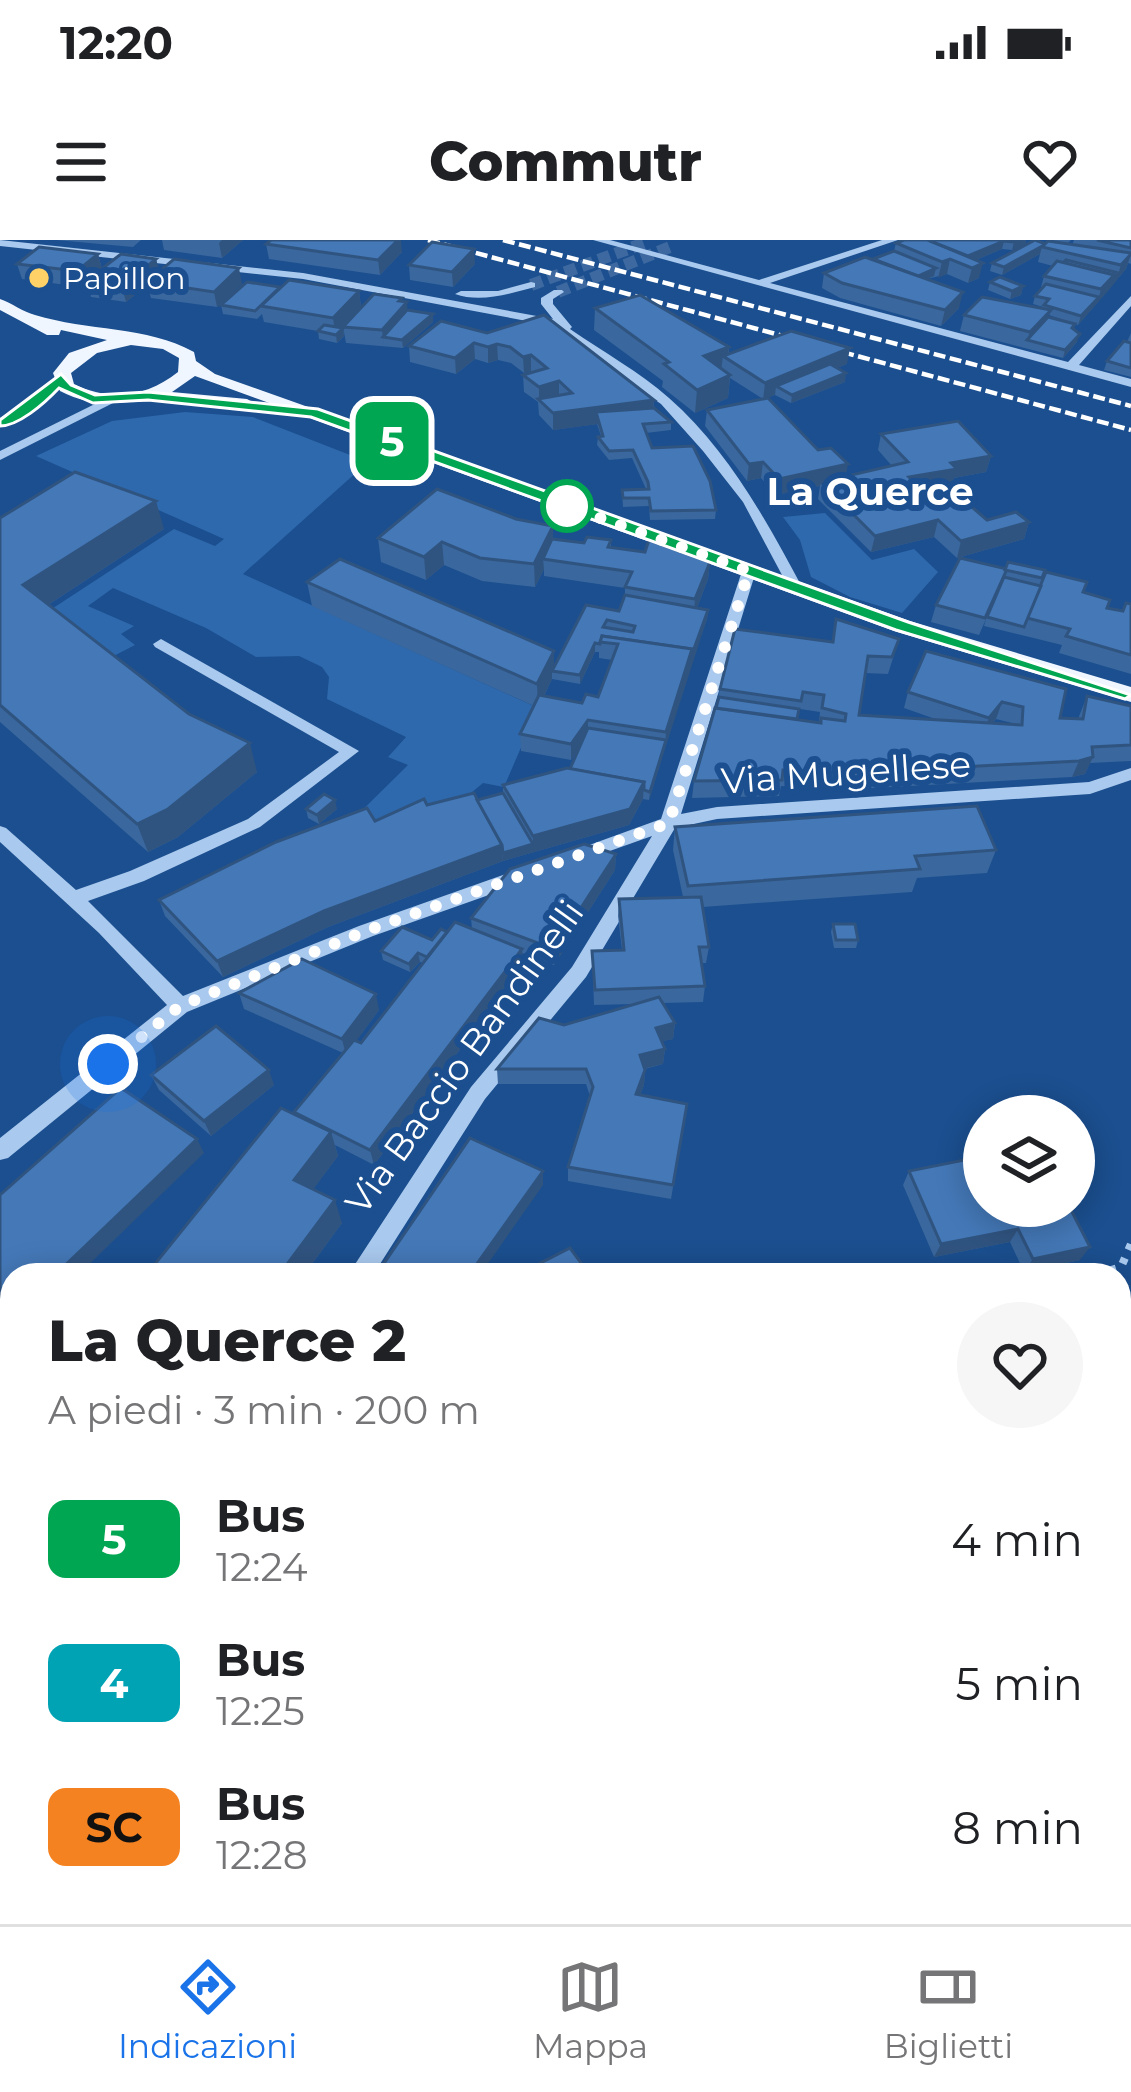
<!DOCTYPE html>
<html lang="it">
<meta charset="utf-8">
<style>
:root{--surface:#fff;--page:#f6f6f6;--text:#202124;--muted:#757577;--line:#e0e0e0;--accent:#1a73e8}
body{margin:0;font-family:Montserrat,sans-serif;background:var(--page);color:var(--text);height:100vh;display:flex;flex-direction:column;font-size:45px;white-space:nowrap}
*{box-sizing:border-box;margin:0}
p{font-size:39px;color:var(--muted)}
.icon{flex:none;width:66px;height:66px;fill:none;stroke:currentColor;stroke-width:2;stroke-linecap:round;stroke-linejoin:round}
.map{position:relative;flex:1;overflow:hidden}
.panel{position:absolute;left:0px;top:1023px;width:1131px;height:663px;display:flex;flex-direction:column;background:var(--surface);border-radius:36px 36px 0 0;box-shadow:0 6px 30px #0003}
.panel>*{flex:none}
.badge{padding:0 24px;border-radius:18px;font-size:42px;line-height:78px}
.tools{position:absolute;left:963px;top:855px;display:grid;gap:24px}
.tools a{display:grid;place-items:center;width:132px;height:132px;border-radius:50%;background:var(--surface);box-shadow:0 6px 30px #0003;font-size:60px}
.you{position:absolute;width:60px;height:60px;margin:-30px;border:9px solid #fff;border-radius:50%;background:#1a73e8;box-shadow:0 0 0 18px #1a73e833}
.map>.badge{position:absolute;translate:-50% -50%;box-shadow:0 0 0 6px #fff}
.round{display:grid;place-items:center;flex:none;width:126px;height:126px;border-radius:63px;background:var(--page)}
.overview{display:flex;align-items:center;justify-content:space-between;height:204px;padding:0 48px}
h1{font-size:57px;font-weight:800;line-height:90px}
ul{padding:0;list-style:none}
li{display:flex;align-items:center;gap:36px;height:144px;padding:0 48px}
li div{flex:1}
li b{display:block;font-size:45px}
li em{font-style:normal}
li .badge{min-width:132px;font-weight:700;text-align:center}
.status{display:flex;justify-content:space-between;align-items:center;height:84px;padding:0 60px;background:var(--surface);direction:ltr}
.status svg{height:33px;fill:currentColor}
header{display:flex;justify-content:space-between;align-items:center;height:156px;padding:0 48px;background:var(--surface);font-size:54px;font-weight:800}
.menu{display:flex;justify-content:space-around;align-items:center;height:168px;border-top:3px solid var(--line);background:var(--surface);font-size:33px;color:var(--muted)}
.menu a{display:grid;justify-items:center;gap:6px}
.menu .on{color:var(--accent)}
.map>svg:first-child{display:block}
.green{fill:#2e69ad}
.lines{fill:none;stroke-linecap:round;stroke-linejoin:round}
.minor-tunnel{stroke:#3d69a0;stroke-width:12;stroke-dasharray:12 6;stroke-linecap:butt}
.path{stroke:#a9c9ee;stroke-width:8;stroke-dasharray:6 9;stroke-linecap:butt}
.minor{fill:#a9c9ee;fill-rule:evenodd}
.major{fill:#f0f6ff;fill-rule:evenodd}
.rail{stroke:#fff;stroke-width:4.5;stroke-dasharray:12 4.5;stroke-linecap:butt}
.wall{fill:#3a679d;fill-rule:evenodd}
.shaded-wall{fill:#305480}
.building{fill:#4478b7;stroke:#305480;stroke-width:3;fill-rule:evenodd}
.line{fill:#00a651;stroke:#fff;stroke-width:3}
.walk{stroke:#fff;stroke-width:12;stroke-dasharray:0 21.6}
.poi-dot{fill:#ffd166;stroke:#1b4f8f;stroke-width:4.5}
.stop-dot{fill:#fff;stroke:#00a651;stroke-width:6}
.labels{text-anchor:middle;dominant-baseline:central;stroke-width:12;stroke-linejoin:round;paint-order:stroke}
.far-poi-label{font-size:30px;fill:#fff;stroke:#1b4f8f;text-anchor:start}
.street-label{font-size:36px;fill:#fff;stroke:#1b4f8f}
.far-district-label{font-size:39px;font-weight:bold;fill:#fff;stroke:#1b4f8f}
</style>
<div class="status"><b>12:20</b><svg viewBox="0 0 49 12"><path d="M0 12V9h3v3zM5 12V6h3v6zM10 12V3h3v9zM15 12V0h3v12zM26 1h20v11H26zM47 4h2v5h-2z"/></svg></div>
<header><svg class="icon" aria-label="menu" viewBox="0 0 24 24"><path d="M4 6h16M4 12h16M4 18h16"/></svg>Commutr<svg class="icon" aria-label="heart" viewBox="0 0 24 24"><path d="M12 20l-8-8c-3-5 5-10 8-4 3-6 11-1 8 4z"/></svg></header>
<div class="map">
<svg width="1131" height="1684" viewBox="0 0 1131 1684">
<rect width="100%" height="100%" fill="#1b4f8f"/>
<g class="green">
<polygon points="185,172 253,177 368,222 243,334 538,468 504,547 483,543 465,558 334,598 408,525 388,517 406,497 327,459 329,437 322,427 299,416 256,417 206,388 113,348 88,366 134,386 121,394 135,405 106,420 44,374 174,289 215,306 224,299 36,216 112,181"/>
<polygon points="825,273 872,320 914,309 938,332 902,373 850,357 811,337 800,300 783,277"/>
</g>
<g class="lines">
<g class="minor-tunnel">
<polyline points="531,45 647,2"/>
<polyline points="558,52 670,7"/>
</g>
<polyline class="path" points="1096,1035 1121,1027 1131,1004"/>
<g class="minor">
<path d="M0,0L303,33L553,79L541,64V58L554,50H562L564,52L553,59V64L572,87L570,89C603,112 640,132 669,158C728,210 766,280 802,347L790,350L743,262L703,211L661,164L548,85L303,39L0,6Z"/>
<polygon points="593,0 610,0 759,40 882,0 898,0 770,43 1068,122 1131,56 1131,66 1079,125 1131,139 1131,147"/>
<path d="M531,42L535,43V47C509,54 480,63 455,54L461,51H498Z"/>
<polygon points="57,135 67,138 42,164 0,187 0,178 34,158"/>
<polygon points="109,157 119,160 0,220 0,211"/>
<polygon points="749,327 756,331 681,574 717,567 1089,542 1131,528 1131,540 1090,554 717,579 675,588 586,737 485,859 373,1035 348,1035 471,847 572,727 652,596 576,623 567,617 570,612 661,579 742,331"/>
<polygon points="161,399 359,511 260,587 144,641 88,661 183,756 359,686 517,630 524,628 533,635 531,640 373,696 187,772 8,918 0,920 0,898 167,765 99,693 0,602 0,586 6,588 76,650 130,631 248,579 339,512 155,407 153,404"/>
<polygon points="1131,1158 1131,1182 1119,1183 1119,1159"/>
<polygon points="279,1674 314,1674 309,1684 275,1684"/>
<polygon points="830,1674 862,1674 858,1684 826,1684"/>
</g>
<path class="major" d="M0,59C12,63 23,72 35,75C87,91 147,86 194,112L196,121L215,134L910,381L1131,447V462L894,391L195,136L172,152L247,159L256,164L247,169C216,167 183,160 152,161C117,162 93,168 60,151L53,133L69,113L107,100L61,90L59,95H47L0,70ZM131,105L163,109L179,118L178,132C147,157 110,162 74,144L71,133L97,113Z"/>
<g class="rail">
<polyline points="428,0 1131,190"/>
<polyline points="503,0 1131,166"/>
</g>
</g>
<g class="wall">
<polygon points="56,0 141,0 133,7"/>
<polygon points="162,0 243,0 222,18 164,10"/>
<polygon points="1026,0 1025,5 1012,10 1002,9 976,20 979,38 968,43 947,34 927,39 959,68 941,86 840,58 822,48 824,33 873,20 894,11 896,3"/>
<polygon points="1055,0 1071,0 1067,4 1072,5 1074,0 1131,0 1131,24 1128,23 1126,29 1078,85 1049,75 1048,78 1072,88 1077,102 1063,118 960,91 964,75 1043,68 1043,67 1033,64 1035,56 1040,51 1044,36 1053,26 1038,22 1040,14 1002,35 990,31 992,23"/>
<polygon points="266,4 402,12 380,35 269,19"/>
<polygon points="98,14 102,29 156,19 159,32 242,44 217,67 151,58 147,45 126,62 91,57 87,42 81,47 22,39 17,24"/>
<polygon points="475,24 453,47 410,40 409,25"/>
<polygon points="990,42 1023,46 1021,55 1010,59 988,50"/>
<polygon points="280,47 359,51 361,67 341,88 343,88 344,96 337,103 319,99 318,91 264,82 262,74 257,79 223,74 221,65"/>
<polygon points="403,62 407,70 433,82 403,108 346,103 343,87"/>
<polygon points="595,68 729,107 729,113 847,124 837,128 845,142 791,163 775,155 764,159 846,236 892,226 878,210 881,194 991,216 986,232 954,238 952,245 947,246 987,280 1029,282 1024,299 957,318 934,297 871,312 818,259 820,246 776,255 761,238 747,241 705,186 707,170 763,159 730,138 728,158 695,173 662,147 663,141 594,90"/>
<polygon points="441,81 654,160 654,168 671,182 671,190 646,193 652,208 716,270 715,279 650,280 649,266 623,267 622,250 646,249 632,218 609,220 597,205 598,197 601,196 597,184 553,190 539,175 538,162 524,152 523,135 533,133 531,131 524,133 511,123 498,120 488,123 475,119 456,134 410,122 409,106"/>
<polygon points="1131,93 1131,137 1104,130 1107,121 1127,102"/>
<polygon points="0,278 164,289 48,365 257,532 178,597 148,612 0,482"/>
<path d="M516,279L553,286V299L584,303L611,300V308L710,322L708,339L697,368L708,370L707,379L690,426L649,560L643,559L629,585L503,621L328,687L223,737L165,676L159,660L375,581L427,565L477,560L503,553V545L570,529L578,510L571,520L521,511L520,494L534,466L312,366L307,342L554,411V427L619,371L625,355V348L544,336V329L535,347L482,341L444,325L426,340L381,322L378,298ZM595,412H599V418L612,420L598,457L582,463L544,456L552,439L580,444Z"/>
<polygon points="1006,329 1045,330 1040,346 1083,352 1107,368 1122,371 1126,363 1131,364 1131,434 1059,413 1062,405 984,386 986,379 979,395 931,382 936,365"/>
<path d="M899,399L888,434L865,433L859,475L938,480L904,468L908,452L926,411L1060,478L1078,479L1087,456L1131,466V521L1090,523L1085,534L1072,537L838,550L781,546L779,556L692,558L694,541L716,468L720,449L832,402ZM800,469L820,472L819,482L797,479ZM996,479L1016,484L993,483Z"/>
<polygon points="306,569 337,569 319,584 308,578"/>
<polygon points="675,587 996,610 987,633 917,638 912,652 703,667 709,707 706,723 702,723 705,746 703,762 663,763 675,783 673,799 662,801 665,809 663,824 645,829 644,845 640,855 687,864 671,959 568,941 568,927 590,856 586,844 498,844 497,829 564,785 636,764 594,765 592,711 622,710 618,676 619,659 683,657 673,610"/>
<polygon points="616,614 615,630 554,725 522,713 523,725 374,925 335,905 338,916 313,949 342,983 304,1035 146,1035 294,874 294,872 343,813 244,769 239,753 379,770 356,801 361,803 423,723 420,722 410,732 383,720 381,711 432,700 447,692 472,689 471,678"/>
<polygon points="833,684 858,700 856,708 834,708 831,692"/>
<polygon points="151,835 274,845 211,896 159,850"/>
<polygon points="909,931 1080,1020 1024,1032 1010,1002 934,1017 903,945"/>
<polygon points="1119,1240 1131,1246 1131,1372 1119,1366"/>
<polygon points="771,1674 810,1674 805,1684 774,1684"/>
</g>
<g class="shaded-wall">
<polygon points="222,0 243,0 222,18 219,3"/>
<polygon points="398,0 401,0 402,12 380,35 378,20"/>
<polygon points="1020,0 1026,0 1025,5 1012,10 1014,2"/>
<polygon points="1004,1 1002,9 964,25 958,20"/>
<polygon points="1042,7 1040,14 1002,35 1004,27"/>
<polygon points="474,9 475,24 453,47 452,32"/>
<polygon points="98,14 102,30 81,47 77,31"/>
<polygon points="1131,14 1126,29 1116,41 1121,25"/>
<polygon points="156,19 160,34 147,42 147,45 126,62 122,47"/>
<polygon points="950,19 947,34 938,38 942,22"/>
<polygon points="983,23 979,38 968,43 972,28"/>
<polygon points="239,28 242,44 217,67 214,52"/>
<polygon points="936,28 934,36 913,45 915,37"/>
<polygon points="1119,33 1116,41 1109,50 1078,85 1081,76 1099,57 1101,49 1114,35"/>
<polygon points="1023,46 1021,55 1010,59 1012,51"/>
<polygon points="359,51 361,67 335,93 333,78"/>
<polygon points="963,52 959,68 941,86 945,70"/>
<polygon points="402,58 403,66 407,62 408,78 383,97 384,105 382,90"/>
<polygon points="1051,70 1046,86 1027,100 1030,92"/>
<polygon points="433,74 433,82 403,108 402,100"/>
<polygon points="343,88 344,96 337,103 336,95"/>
<polygon points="1080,94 1077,102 1063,118 1065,110"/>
<polygon points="474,103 475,119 456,134 455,118"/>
<polygon points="497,104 498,120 488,123 488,107"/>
<polygon points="729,107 728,119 723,116 721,132 704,116"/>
<polygon points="850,108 847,124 784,151 776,146 775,155 763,160 765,143"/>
<polygon points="531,115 531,131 524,133 523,117"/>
<polygon points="846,133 845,142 791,163 792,155"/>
<polygon points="730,135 728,158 695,173 697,150"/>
<polygon points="559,141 559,157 539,159 539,147"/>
<polygon points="654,160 653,177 553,190 553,173"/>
<polygon points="991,216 986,232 954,238 952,245 905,254 909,237 951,223"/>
<polygon points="763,222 761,238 747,241 749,224"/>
<polygon points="848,224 845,241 821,242 820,246 776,255 779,239"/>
<polygon points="156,261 164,289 34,374 23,345"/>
<polygon points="938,280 934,297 871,312 875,296"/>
<polygon points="1029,282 1024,299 957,318 961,301"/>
<polygon points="553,286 553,309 543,319 544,329 535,347 534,324"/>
<polygon points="442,302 444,325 426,340 424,317"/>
<polygon points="710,322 708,339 694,376 695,359"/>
<polygon points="708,370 707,379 665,509 666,492 692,409"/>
<polygon points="595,403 595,412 580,444 580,435"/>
<polygon points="554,411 554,431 552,431 552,439 538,468 537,444"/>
<polygon points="1002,462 996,479 983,494 989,478"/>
<polygon points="588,480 588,496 571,520 571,504"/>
<polygon points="666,500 665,509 649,560 650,552"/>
<polygon points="250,503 257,532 178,597 148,612 137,584"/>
<polygon points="1093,517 1085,534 1072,537 1079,521"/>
<polygon points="644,542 643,559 629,585 503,621 503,613 533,604 533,596"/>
<polygon points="335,560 337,569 319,584 317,575"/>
<polygon points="502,605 503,621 328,687 223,737 217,721 324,671"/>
<polygon points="616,614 615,630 554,725 554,709"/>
<polygon points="522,709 523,725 374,925 370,910"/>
<polygon points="418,713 420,722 410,732 409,724"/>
<polygon points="376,754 379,770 346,815 342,799"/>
<polygon points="675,783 673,799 654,803 656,788"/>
<polygon points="665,809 663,824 639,830 640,815"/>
<polygon points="269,830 274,845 211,896 204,881"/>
<polygon points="645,830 644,845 635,868 636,854"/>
<polygon points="331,892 338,916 303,963 294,940"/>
<polygon points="197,899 204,913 78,1035 55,1035"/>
<polygon points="543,931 543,945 480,1035 469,1035"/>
<polygon points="335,960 342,983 304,1035 279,1035"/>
<polygon points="1018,989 1010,1002 934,1017 941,1004"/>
<polygon points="1090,1007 1080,1020 1024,1032 1033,1019"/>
<polygon points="5,1071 11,1078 0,1088 0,1076"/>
<polygon points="0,1507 12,1510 12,1523 0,1512"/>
<polygon points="18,1674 38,1674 31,1684 11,1684"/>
<polygon points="223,1674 235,1674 228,1684 215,1684"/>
</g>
<g class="building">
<polygon points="271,0 398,0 378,20 266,4"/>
<polygon points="904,0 928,0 983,23 972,28 950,19 942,22 896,3"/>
<polygon points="928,0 1020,0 1014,2 1004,1 968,16"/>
<polygon points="1035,0 1046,4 1004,27 992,23"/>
<polygon points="1097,0 1131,0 1131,8"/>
<polygon points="1048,1 1131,13 1131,14 1121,25 1042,7"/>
<polygon points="432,2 474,9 452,32 409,25"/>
<polygon points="39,7 98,14 77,31 17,24"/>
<polygon points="894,11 936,28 918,36 873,19"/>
<polygon points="121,14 156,19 122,47 86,41"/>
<polygon points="865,17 963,52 945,70 842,43 824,33"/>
<polygon points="174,19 239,28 214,52 147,42"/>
<polygon points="1066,20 1119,33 1111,42 1114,35 1063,23"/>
<polygon points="1057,21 1114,35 1101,49 1044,36"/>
<polygon points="1000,37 1023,46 1012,51 990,42"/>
<polygon points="289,40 359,51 333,78 261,66"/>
<polygon points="247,42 280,47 255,71 221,65"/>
<polygon points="1046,44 1099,57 1081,76 1044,65 1049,59 1035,56"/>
<polygon points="374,54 402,58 399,61 407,62 382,90 343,87"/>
<polygon points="640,55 729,107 704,116 730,135 697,150 664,124 669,122 595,68"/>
<polygon points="982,57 1051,70 1030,92 964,75"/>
<polygon points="407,70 433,74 402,100 383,97"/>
<polygon points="544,75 654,160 553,173 538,159 572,153 559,141 539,147 523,135 547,128 531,115 523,117 510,107 497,104 488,107 474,103 455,118 409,106 441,81 487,93"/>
<polygon points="1048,77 1075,84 1072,88 1080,94 1065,110 1027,100"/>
<polygon points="324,85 343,88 336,95 318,91"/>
<polygon points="791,91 850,108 765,143 723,116"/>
<polygon points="1124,101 1131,103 1131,128 1107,121"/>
<polygon points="830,124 846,133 792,155 776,146"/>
<polygon points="768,158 818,210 831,208 848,224 779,239 763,222 749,224 707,170"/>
<polygon points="654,168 671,182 643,184 652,208 693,206 710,241 716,270 651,271 649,258 623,258 622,250 649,249 648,242 633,210 609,211 598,197 603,196 596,172"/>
<polygon points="958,181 991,216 951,223 957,229 909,237 920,248 944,243 987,280 1016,272 1029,282 961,301 938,280 875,296 821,242 908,222 881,194"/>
<polygon points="75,232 156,261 23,345 189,474 250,503 168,569 137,584 0,465 0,278"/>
<polygon points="437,249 516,279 553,286 534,324 480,318 442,302 424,317 378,298"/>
<polygon points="587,297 611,300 608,307 645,312 649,300 710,322 695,359 625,347 632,332 543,319 552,299 584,303"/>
<polygon points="960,318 1007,329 985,378 936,365"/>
<polygon points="340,319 554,411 537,444 307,342"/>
<polygon points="1008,322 1045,330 1042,338 1005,330"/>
<polygon points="1046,332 1087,342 1083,352 1110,360 1107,368 1123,371 1126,363 1131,364 1131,415 1066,396 1070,389 1027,378"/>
<polygon points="1004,337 1041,346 1024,387 987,377"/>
<path d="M625,355L708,370L691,417L692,409L602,396L600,404L595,403L580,435L552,431L586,365L619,371ZM607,380L635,386L633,392L603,387Z"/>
<polygon points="836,379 899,399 892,417 868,416 859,475 1022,485 1023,467 1002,462 989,478 908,452 926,411 1066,449 1060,478 1083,479 1087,456 1131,466 1131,505 1092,507 1093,517 1079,521 842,533 783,530 782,540 694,541 715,468 821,483 821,478 845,481 846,474 822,468 824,455 803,452 801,461 720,449 735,389 833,402"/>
<polygon points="602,396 692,409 666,492 588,480 571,504 520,494 539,455 582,463 586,454 598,457 618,404 600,402"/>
<polygon points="719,457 799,469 797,479 716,468"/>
<polygon points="588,488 666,500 650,552 644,550 644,542 570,529"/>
<polygon points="567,528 644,542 630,569 533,596 503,545"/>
<polygon points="474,553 502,605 324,671 217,721 159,660 276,602 367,568 375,581 424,559 427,565"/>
<polygon points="503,553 533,604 503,613 502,605 477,560"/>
<polygon points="324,554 335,560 317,575 306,569"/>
<polygon points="977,566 996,610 915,616 920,629 688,646 675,587"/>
<polygon points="584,604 616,614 554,709 471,678 510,629"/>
<polygon points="701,657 709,707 699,707 705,746 595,750 592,711 624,710 619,659"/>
<polygon points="455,682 522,709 370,910 294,872 354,800 361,803"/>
<polygon points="833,684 855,684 858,700 836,700"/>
<polygon points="402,687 432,700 441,689 447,692 427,717 418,713 409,724 381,711"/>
<polygon points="302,719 376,754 342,799 239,753"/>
<polygon points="659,757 675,783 656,788 665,809 640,815 645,830 636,854 687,864 673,945 568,927 593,847 586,829 497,829 539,778 564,785"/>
<polygon points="216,786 269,830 204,881 151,835"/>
<polygon points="121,848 197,899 55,1035 12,1035 12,1075 0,1066 0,955"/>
<polygon points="281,868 331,892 294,940 335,960 279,1035 146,1035"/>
<polygon points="470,898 543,931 469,1035 376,1035"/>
<polygon points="984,916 984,966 1069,966 1090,1007 1033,1019 1018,989 941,1004 909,931"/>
<polygon points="570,1008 590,1035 517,1035"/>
<polygon points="12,1201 12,1391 0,1383 0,1216"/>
<polygon points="1119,1240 1131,1246 1131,1358 1119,1352"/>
<polygon points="0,1512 12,1523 12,1674 18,1674 11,1684 0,1684"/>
<polygon points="60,1674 223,1674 215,1684 52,1684"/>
<polygon points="776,1674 810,1674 805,1684 780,1684"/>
</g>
<path class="line" d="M61,134L71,145L95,155L148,152L318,169L908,382L1131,455L1125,459L896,390L311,177L148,160L93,163L59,148C43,165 18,186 0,186V180Z"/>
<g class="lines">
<polyline class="walk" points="108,824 180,766 366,691 669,583 749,331 556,262 567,266"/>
</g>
<circle class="poi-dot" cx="39" cy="38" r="12"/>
<circle class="stop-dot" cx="567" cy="266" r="24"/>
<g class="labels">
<g class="far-poi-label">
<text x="63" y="38">Papillon</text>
</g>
<g class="street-label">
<text transform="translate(846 532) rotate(-4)">Via Mugellese</text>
<text transform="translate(464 817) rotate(-54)">Via Baccio Bandinelli</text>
</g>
<g class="far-district-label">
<text x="870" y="251">La Querce</text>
</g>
</g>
</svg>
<div class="tools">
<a><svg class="icon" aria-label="layers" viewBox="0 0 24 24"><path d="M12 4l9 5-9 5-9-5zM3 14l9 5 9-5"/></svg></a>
</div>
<div class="you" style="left:108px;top:824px"></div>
<b class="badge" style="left:392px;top:201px;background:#00a651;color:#fff">5</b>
<section class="panel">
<div class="overview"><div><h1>La Querce 2</h1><p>A piedi · 3 min · 200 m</p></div><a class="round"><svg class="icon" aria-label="heart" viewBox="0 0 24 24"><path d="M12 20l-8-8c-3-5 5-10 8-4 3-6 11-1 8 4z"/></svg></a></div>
<ul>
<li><span class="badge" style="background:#00a651;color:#fff">5</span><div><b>Bus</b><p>12:24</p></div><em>4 min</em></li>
<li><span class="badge" style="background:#00a3b4;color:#fff">4</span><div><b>Bus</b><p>12:25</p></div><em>5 min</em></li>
<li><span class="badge" style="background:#f58220;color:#111">SC</span><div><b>Bus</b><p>12:28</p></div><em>8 min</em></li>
</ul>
</section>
</div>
<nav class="menu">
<a class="on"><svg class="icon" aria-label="directions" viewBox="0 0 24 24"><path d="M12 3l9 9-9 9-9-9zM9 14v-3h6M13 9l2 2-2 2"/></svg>Indicazioni</a>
<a><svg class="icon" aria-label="map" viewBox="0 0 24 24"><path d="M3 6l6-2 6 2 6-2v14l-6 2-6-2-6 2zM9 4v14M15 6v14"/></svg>Mappa</a>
<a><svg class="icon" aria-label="tickets" viewBox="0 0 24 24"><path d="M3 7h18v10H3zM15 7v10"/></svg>Biglietti</a>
</nav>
